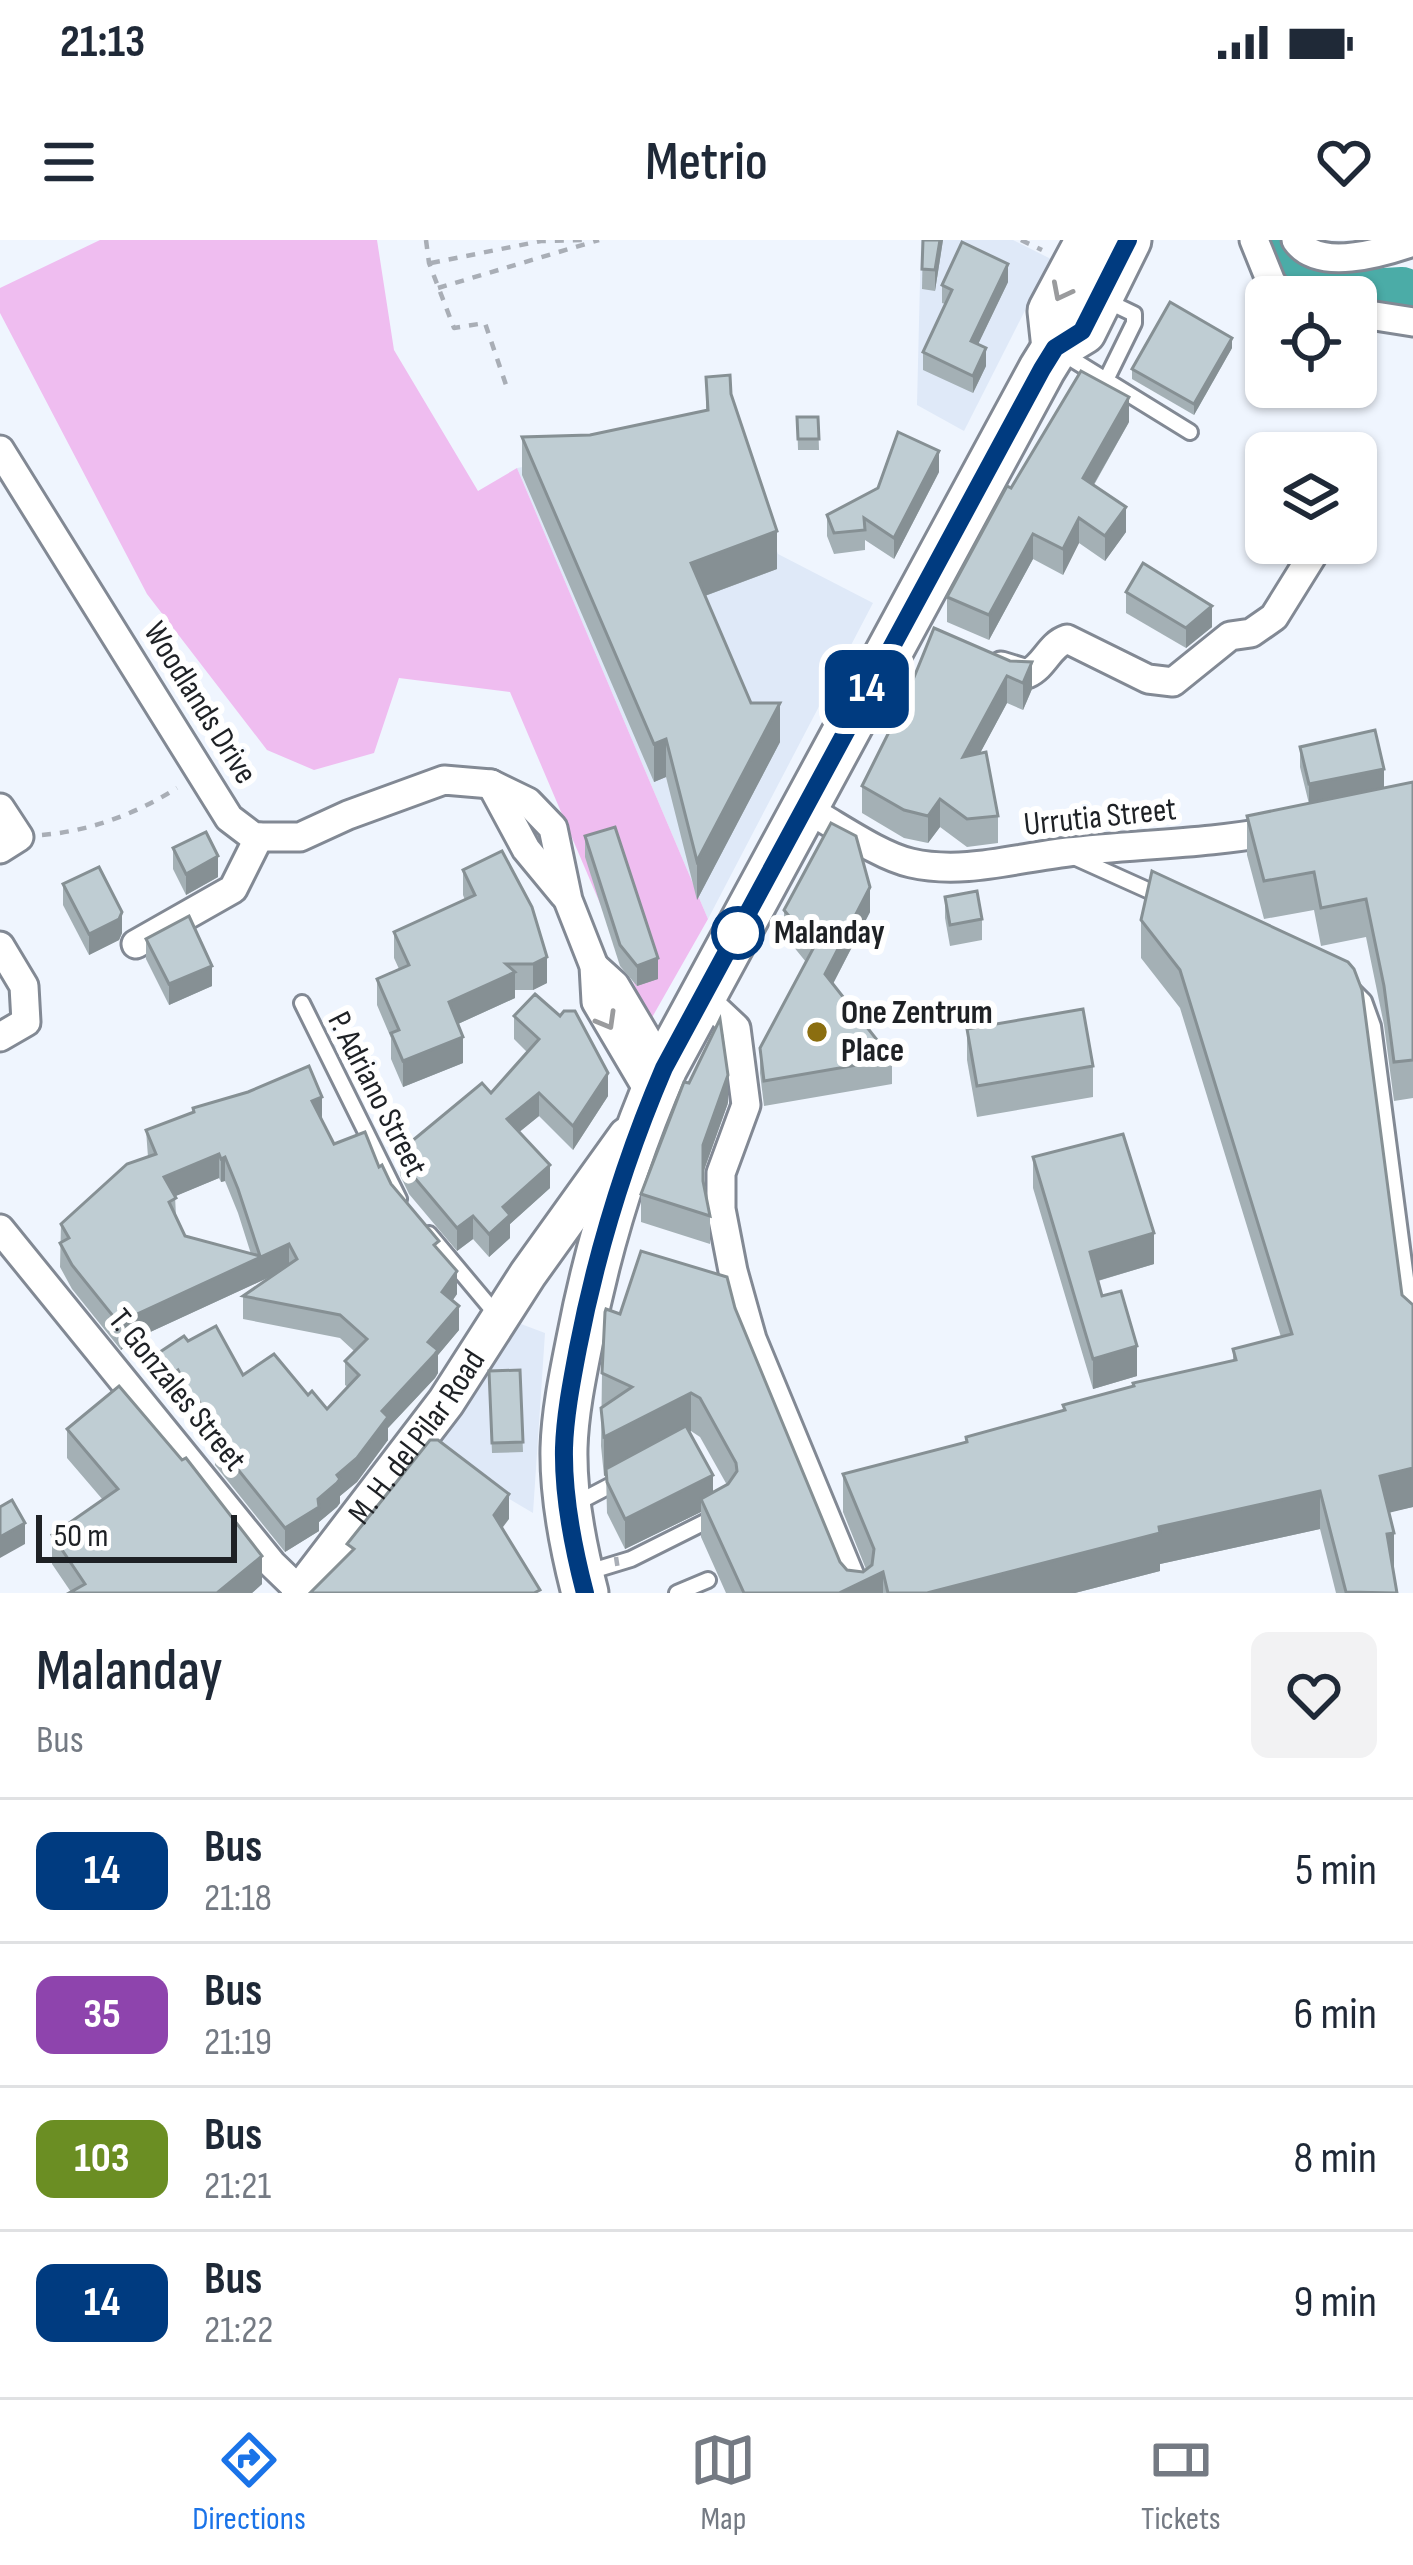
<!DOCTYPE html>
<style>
:root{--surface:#fff;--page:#f2f2f3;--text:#1f2937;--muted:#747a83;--line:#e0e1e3;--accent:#1a73e8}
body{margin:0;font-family:"Sofia Sans Condensed",sans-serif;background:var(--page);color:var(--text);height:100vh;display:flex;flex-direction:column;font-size:45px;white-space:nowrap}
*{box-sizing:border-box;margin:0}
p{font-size:39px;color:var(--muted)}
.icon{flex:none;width:66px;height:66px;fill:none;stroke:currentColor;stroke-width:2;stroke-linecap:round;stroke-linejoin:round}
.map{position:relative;height:1353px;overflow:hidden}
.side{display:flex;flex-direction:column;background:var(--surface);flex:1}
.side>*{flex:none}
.badge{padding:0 24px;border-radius:18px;font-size:42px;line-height:78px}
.tools{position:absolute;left:1245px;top:36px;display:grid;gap:24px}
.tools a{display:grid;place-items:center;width:132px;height:132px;border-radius:18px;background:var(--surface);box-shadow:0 3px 9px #0004;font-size:60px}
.scale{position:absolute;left:36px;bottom:30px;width:201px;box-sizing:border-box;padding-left:12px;border:6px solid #1e2125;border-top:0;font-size:33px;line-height:42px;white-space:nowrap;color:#1e2125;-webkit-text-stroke:9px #fff;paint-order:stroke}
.map>.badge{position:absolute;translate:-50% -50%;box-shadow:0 0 0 6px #fff}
.round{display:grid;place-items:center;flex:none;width:126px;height:126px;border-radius:18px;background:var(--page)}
.head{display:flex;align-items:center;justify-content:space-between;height:204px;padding:0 36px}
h1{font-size:57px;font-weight:600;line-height:90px}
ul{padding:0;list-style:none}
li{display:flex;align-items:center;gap:36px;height:144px;padding:0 36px;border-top:3px solid var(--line)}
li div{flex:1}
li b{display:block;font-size:45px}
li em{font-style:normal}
li .badge{min-width:132px;font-weight:700;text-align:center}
.status{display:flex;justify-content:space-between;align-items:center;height:84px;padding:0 60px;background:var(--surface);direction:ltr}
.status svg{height:33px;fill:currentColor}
header{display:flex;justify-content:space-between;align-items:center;height:156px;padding:0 36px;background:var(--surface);font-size:54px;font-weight:600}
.tab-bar{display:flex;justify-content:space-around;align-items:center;height:168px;border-top:3px solid var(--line);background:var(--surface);font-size:33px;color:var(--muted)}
.tab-bar a{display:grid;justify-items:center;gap:6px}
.tab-bar .active{color:var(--accent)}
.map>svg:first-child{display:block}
.built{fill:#dfe9f8}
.green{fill:#efbdf0}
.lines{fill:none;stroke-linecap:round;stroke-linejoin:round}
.river{stroke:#4baca7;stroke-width:48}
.service-casing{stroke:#828994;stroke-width:20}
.minor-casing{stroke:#828994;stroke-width:33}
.secondary-casing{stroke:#828994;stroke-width:42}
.trunk-casing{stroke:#828994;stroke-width:51}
.path{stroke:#a9aeb6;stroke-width:4.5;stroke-dasharray:9 9;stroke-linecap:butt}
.service{stroke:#fff;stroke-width:14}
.minor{stroke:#fff;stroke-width:27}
.secondary{stroke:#fff;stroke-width:36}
.trunk{stroke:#fff;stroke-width:45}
.path-bridge{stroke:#a9aeb6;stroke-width:4.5;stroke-dasharray:9 9;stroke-linecap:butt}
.wall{fill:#a4b0b5;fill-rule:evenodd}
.shaded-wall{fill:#869094}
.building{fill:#bfcdd3;stroke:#869094;stroke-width:3;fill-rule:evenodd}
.oneway{stroke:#9a9b9d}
.line-casing{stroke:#fff;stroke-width:27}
.line{stroke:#003b80;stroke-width:18}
.stop-dot{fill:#fff;stroke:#003b80;stroke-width:6}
.poi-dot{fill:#8b6e10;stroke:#fff;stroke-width:4.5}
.labels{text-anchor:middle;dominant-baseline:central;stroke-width:12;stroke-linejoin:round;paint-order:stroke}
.street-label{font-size:33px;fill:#1e2125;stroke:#fff}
.stop-label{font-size:33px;font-weight:bold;fill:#1e2125;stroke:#fff;text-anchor:start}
.poi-label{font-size:33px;font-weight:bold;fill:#1e2125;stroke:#fff;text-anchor:start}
</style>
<div class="status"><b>21:13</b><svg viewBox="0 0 49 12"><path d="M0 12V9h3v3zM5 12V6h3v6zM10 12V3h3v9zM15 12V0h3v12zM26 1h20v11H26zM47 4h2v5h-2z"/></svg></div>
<header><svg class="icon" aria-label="menu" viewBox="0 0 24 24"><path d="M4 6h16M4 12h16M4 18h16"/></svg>Metrio<svg class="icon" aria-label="heart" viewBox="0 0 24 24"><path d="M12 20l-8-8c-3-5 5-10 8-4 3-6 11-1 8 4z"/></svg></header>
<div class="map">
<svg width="1413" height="1353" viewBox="0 0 1413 1353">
<rect width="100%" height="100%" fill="#eff5fe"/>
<g class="built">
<polygon points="921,0 1013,0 1051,19 964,191 917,165"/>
<polygon points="736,190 778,314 873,363 708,679 517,228"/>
<polygon points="521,1084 545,1093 533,1273 429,1212"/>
</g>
<polygon class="green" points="100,0 377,0 394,110 478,251 517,228 708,679 650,781 510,452 399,438 374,513 314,530 267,510 147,354 0,73 0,48"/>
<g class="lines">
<polyline class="river" points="1281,0 1289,26 1302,48 1334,55 1402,51 1413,55"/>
<g class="service-casing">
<g id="service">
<polyline points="1062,113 1190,192"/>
<polyline points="1106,140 1134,83 1134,74 1107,61"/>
<polyline points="1074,617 1163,657"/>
<polyline points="1350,747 1364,761 1373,786 1413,1092"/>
<polyline points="302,763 399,959"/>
<polyline points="429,994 496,1074"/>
<polyline points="575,1264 619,1241"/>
<polyline points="585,1333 631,1319 713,1278"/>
<polyline points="677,1353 708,1340"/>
</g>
</g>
<g class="minor-casing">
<g id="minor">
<polyline points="1254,0 1271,42 1283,57"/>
<path d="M1296,0C1318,32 1381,13 1413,2"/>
<polyline points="1356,73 1413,82"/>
<polyline points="0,210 229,578 254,597 300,597 348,575 444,540 491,544 528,562 553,588 568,660 594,726 596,762 652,857"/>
<path d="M1001,426L1027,434C1045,426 1049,405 1067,399L1148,439L1173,442L1230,396L1251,393L1274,377L1320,303"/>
<polyline points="491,544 526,609 564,655"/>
<polyline points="0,568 19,597 0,609"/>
<path d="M805,568C835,584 879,616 911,623C963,635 1016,618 1068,612C1139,604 1209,604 1280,590"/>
<polyline points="136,704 233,649 259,597"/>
<polyline points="0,706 24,746 26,782 0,797"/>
<polyline points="594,726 615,745 664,828"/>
<polyline points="703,757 736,788 746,865 721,933 721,969 733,1031 752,1099 857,1353"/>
<polyline points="0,989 272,1324 302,1353"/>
</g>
</g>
<g class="secondary-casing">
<g id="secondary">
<path id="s1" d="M300,1353L446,1162L528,1034L627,896"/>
</g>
</g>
<g class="trunk-casing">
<g id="trunk">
<polyline points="1055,108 1051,71 1089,0"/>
<path d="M585,1353C573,1307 563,1256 564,1208C565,1172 573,1134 580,1099C598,1004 626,916 664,828L1042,129L1055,108L1083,91L1128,0"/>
</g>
</g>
<g class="path">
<polyline points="426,0 429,23 454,88 485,83 506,145"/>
<polyline points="1021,0 1042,10"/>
<polyline points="431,23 541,1 586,0"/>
<polyline points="438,48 599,0"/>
<path d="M42,595C90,591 136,574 177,548"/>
</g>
<use href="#service" class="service"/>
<use href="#minor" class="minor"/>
<use href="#secondary" class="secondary"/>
<use href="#trunk" class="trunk"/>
<polyline class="path-bridge" points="616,1317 618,1330"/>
</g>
<g class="wall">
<polygon points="923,0 943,0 935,51 922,49"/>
<polygon points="1008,42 978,104 986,126 973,153 923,130 923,112 945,64 942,63 942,45"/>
<polygon points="1232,108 1194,175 1132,139 1132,129"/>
<polygon points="706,137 777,329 705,356 751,463 780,502 697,660 666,537 654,542 522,235 522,197 590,195 706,171"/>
<polygon points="797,177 818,177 819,210 798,210"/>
<polygon points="1129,182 1094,245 1126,292 1105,321 1079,303 1063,335 1033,319 989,400 947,382 947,357 1011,248"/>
<polygon points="939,232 894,319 865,300 865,310 834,314 827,296 827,275"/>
<polygon points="1126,352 1212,387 1186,408 1126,373"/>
<polygon points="1010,421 1032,449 1023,470 1007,463 980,513 998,576 998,603 967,607 940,587 928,603 904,598 862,573 862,546"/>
<polygon points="1300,507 1384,548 1413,542 1413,858 1394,861 1384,785 1366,697 1321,706 1314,670 1264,679 1247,615 1247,576 1309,564 1300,527"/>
<polygon points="585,596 658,739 637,746 620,726 585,617"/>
<polygon points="173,608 218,637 186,655 173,629"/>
<polygon points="463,630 547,743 533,750 515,750 515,758 458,784 463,823 403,847 391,819 391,798 377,765 377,739 399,729 394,718 394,692 465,660 463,655"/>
<path d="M1152,631L1402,1055L1413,1065V1267L1389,1272L1393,1331L1397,1353H1336L1320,1289L1160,1324V1331L1075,1353H726L701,1297V1272L625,1309L607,1273L606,1234L604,1236L601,1206L602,1133L620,1074L735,1068L840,1322L847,1330L863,1332L866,1329L843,1272V1234L966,1203V1197L1063,1171V1165L1233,1121V1109L1281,1097L1180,768L1141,718V680ZM691,1191L700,1197L727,1245L713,1253L689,1192Z"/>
<polygon points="63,644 122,693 119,700 89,715 63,665"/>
<polygon points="945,657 982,679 982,700 950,706 945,678"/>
<polygon points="784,670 870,672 833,744 892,819 892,844 764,866 760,833 760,808 806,722 784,695"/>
<polygon points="146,699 212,746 169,765 146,719"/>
<polygon points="514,776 608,856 573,910 539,876 519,892 550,948 510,984 510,998 489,1017 473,999 457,1011 409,954 400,935 400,911 491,853 527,812 514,799"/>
<polygon points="967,789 1093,826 1093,857 977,877 967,820"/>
<polygon points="728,863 703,933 710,976 710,1004 641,982 641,954"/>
<path d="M193,868L322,880L334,904L379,927L439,1011L457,1054L452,1061L459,1090L438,1115V1133L435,1138L388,1188V1200L357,1242L340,1256V1263L337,1267L319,1282V1291L285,1312L215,1225V1215L199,1185L195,1187L178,1154L174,1156L160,1136V1112L188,1101L243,1135L308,1155L327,1169L348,1147L345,1145V1121L354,1111L340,1098L243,1079V1056L276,1034L135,1099L121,1110L72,1049L60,1027L61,984L148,917L146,890L193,872ZM219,938L221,942L225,941L238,973L251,1014L185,996L176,976L175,956Z"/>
<polygon points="1033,917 1154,1024 1098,1041 1102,1056 1137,1136 1093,1149 1033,948"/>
<polygon points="520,1130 523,1212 492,1213 489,1131"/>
<polygon points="67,1189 262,1344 252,1353 69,1353 71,1352 52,1324 52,1295 103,1260 67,1218"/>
</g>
<g class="shaded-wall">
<polygon points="940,0 943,0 935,51 935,30"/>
<polygon points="1008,24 1008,42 971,119 971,101"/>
<polygon points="1232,98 1232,108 1194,175 1194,164"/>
<polygon points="986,108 986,126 973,153 973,136"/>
<polygon points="1129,157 1129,182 1083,263 1083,238"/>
<polygon points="939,211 939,232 894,319 894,298"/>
<polygon points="1126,267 1126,292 1105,321 1105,296"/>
<polygon points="1079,278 1079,303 1063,335 1063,309"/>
<polygon points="777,291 777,329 691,361 691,323"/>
<polygon points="1033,294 1033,319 989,400 989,375"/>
<polygon points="1212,366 1212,387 1186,408 1186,388"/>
<polygon points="1032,422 1032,449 1023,470 1023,443"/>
<polygon points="1007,436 1007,463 963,545 963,517"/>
<polygon points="780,463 780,502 697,660 697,621"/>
<polygon points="666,499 666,537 654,542 654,504"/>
<polygon points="1384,529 1384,550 1309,565 1309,544"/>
<polygon points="940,559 940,587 928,603 928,576"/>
<polygon points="218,616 218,637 186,655 186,634"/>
<polygon points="870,647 870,672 825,759 825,734"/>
<polygon points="122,672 122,693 119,700 89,715 89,694"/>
<polygon points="547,717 547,743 533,750 533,724"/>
<polygon points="658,718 658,739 637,746 637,726"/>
<polygon points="212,726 212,746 169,765 169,744"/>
<polygon points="515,732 515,758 449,788 449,762"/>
<polygon points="463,797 463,823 403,847 403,821"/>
<polygon points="608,833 608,856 573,910 573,886"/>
<polygon points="728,835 728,863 703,933 703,905"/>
<polygon points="539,853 539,876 507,902 507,879"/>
<polygon points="322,857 322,880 312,861"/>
<polygon points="219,914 219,938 164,961 164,937"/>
<polygon points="225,917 225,941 221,942 221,919"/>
<polygon points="550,925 550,948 510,984 510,998 489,1017 489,994 503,967"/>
<polygon points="473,976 473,999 457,1011 457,988"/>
<polygon points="1154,993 1154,1024 1090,1043 1090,1012"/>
<polygon points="289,1004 289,1028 135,1099 121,1110 121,1086 135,1075"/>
<polygon points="457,1031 457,1054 442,1076 442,1052"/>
<polygon points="459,1066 459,1090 438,1115 438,1133 435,1138 388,1188 388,1200 357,1242 340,1256 340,1263 337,1267 319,1282 319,1291 285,1312 285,1288 318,1259 337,1235 428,1102"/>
<polygon points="1137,1106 1137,1136 1093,1149 1093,1119"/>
<polygon points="178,1130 178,1154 174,1156 174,1133"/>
<polygon points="691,1153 691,1191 604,1236 604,1197"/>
<polygon points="199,1161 199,1185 195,1187 195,1163"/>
<polygon points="1413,1228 1413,1267 1380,1275 1380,1236"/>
<polygon points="713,1235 713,1266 701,1259 701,1272 625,1309 625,1279"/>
<polygon points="1320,1251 1320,1289 1160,1324 1160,1331 1075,1353 927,1353 1159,1287"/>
<polygon points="509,1254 509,1279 494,1299 494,1275"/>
<polygon points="25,1283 25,1304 0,1318 0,1297"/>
<polygon points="1394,1293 1394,1331 1387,1333 1387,1294"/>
<polygon points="262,1316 262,1344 252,1353 217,1353"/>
<polygon points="883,1332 883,1353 839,1353"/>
</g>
<g class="building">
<polygon points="923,0 940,0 935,30 922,29"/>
<polygon points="962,2 1008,24 971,101 986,108 973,136 923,112 952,50 942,45"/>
<polygon points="1170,62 1232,98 1194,164 1132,129"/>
<polygon points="1081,131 1129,157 1083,238 1126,267 1105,296 1079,278 1063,309 1033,294 989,375 947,357 1007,246 1011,248"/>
<polygon points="730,135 731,154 777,291 691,323 751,463 780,463 697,621 666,499 654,504 522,197 590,195 708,170 706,137"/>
<polygon points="797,177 818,177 819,199 798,199"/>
<polygon points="898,192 939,211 894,298 864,278 865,290 834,293 827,275 878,248"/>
<polygon points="1143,323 1212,366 1186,388 1126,352"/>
<polygon points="934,388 1010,421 1032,422 1023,443 1007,436 963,517 986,512 998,576 967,579 940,559 928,576 904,570 862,546 904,462"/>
<polygon points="1375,490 1384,529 1309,544 1300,507"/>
<polygon points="1413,542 1413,820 1394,822 1384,746 1366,659 1321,668 1314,632 1264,641 1247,576"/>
<polygon points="831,583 856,596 870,647 825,734 892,819 764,841 760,808 814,707 784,670"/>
<polygon points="615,587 658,718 637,726 620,705 585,596"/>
<polygon points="206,592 218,616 186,634 173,608"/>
<polygon points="502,611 532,667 547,717 533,724 506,724 515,732 449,762 463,797 403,821 391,793 399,790 377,739 409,725 394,692 475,655 463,630"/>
<polygon points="99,627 122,672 119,679 89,694 63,644"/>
<polygon points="1152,631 1348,722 1354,729 1362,750 1402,1055 1413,1065 1413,1228 1380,1236 1394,1293 1387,1294 1397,1353 1346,1352 1320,1251 1159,1287 1160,1293 927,1353 888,1353 883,1332 839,1353 744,1353 701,1259 728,1244 737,1231 736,1223 700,1158 691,1153 604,1197 601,1168 632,1147 602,1133 605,1072 606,1069 620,1074 641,1011 727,1037 735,1068 840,1322 847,1330 863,1332 872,1325 874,1309 843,1234 967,1202 966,1197 1065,1170 1063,1165 1134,1146 1133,1143 1236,1120 1233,1109 1292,1094 1180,730 1141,680"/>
<polygon points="977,651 982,679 950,685 945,657"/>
<polygon points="189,676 212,726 169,744 146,699"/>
<polygon points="535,754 560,776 564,771 575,771 608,833 573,886 539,853 507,879 550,925 503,967 510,975 489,994 473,976 457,988 409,931 400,911 482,843 491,853 539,799 514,776"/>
<polygon points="1083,769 1093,826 977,846 967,789"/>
<polygon points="720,779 728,835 703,905 703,941 710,976 641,954 684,842 689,843"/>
<path d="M309,826L322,857L312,861L334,904L365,892L379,927L382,925L391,944L439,1001L434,1005L457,1031L442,1052L459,1066L428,1102L438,1110L435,1114L382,1171L388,1177L357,1218L337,1235L340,1239L337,1243L318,1259L319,1267L285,1288L215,1201L219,1199L199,1161L195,1163L178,1130L174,1133L160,1112L184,1096L188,1101L216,1086L243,1135L274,1114L308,1155L312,1151L327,1169L359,1135L345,1121L367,1099L340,1075L243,1056L297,1019L289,1004L135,1075L121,1086L72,1025L60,1003L69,998L61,984L127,924L156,914L146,890L194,872L193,868L248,852ZM219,914L221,919L225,917L238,949L260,1016L185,996L169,962L176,958L164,937Z"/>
<polygon points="1123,894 1154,993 1090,1012 1102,1056 1121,1051 1137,1106 1093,1119 1033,917"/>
<polygon points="520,1130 523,1202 492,1203 489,1131"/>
<polygon points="119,1146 182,1220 186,1218 262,1316 217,1353 69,1353 85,1344 52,1295 118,1249 67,1189"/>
<polygon points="686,1186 713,1235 625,1279 607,1242 606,1229"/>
<polygon points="430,1200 438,1200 509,1254 494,1275 540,1350 534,1353 310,1353 354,1309 347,1304"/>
<polygon points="12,1260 25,1283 0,1297 0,1267"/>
</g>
<defs><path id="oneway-chevron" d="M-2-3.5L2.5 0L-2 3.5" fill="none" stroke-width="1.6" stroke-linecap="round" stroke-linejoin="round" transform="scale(3)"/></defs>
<g class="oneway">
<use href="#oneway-chevron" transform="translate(1061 52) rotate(117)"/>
<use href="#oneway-chevron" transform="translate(607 781) rotate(60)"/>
</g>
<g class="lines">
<g class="line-casing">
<path id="line" d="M585,1353C573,1307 563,1255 564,1208C565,1175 572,1140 578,1108C597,1010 625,919 664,828L1042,129L1055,108L1082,91L1128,0"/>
</g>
<use href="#line" class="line"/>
</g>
<circle class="stop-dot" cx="738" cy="693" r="24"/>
<circle class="poi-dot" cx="817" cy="792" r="12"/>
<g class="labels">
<g class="street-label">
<text transform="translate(200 463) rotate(58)">Woodlands Drive</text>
<text transform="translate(1100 577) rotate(-6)">Urrutia Street</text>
<text transform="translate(377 854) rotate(63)">P. Adriano Street</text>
<text transform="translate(177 1150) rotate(51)">T. Gonzales Street</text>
<text stroke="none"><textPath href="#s1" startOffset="195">M. H. del Pilar Road</textPath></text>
</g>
<g class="stop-label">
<text x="774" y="693">Malanday</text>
</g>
<g class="poi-label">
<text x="841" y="773">One Zentrum<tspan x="841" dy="38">Place</tspan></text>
</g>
</g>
</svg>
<div class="tools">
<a><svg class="icon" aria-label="locate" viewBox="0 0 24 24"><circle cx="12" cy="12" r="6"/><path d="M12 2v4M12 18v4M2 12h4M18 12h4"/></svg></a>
<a><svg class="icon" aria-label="layers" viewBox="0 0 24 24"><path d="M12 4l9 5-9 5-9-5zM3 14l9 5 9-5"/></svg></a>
</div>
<div class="scale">50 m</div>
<b class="badge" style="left:867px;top:449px;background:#003b80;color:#fff">14</b>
</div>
<section class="side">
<div class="head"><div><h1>Malanday</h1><p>Bus</p></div><a class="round"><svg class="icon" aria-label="heart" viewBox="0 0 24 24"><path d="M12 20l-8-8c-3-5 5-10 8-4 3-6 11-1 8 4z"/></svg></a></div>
<ul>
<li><span class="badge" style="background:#003b80;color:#fff">14</span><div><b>Bus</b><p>21:18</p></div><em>5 min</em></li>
<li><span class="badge" style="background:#8e44ad;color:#fff">35</span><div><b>Bus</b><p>21:19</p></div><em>6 min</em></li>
<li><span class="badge" style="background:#6b8e23;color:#fff">103</span><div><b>Bus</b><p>21:21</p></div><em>8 min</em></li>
<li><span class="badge" style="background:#003b80;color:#fff">14</span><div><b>Bus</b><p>21:22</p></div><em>9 min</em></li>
</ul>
</section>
<nav class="tab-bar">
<a class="active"><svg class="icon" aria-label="directions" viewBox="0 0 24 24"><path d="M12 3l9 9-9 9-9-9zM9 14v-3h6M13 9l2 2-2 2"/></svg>Directions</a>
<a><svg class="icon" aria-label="map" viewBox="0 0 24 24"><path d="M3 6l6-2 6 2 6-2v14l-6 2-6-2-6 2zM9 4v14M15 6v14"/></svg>Map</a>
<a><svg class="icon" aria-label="tickets" viewBox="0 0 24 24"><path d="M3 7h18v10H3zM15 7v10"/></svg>Tickets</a>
</nav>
